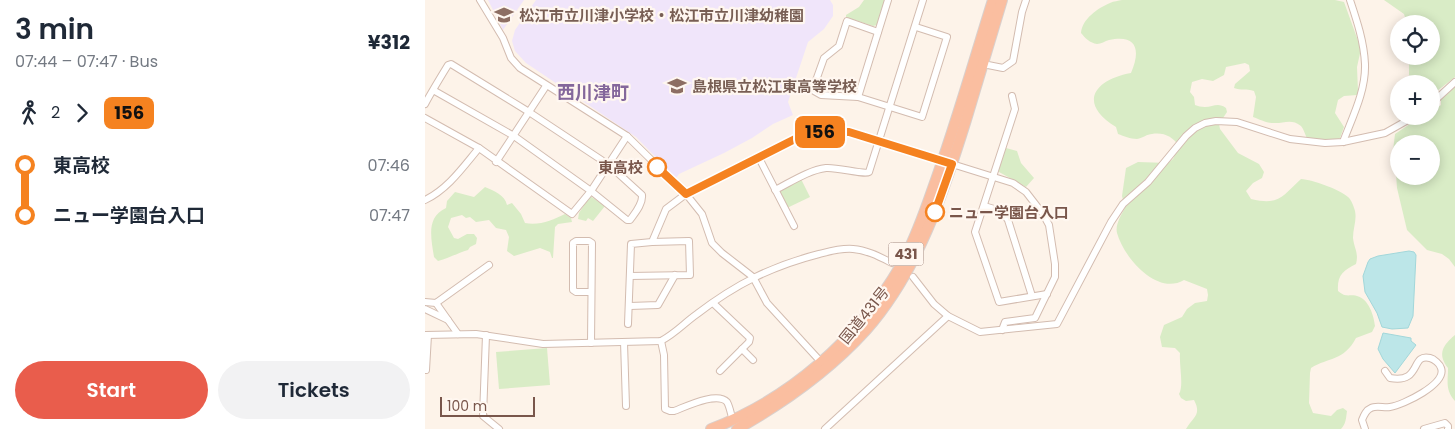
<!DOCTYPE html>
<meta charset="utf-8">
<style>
:root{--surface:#fff;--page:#f2f2f3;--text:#1f2937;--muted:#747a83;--accent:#e95d4c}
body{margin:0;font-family:Poppins,"Noto Sans JP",sans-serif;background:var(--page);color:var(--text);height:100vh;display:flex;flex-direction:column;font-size:19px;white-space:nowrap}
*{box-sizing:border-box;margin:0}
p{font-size:16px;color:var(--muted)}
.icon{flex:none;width:28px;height:28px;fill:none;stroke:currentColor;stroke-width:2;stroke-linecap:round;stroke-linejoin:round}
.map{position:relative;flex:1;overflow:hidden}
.details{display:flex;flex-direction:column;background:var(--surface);width:425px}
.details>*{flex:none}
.badge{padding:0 10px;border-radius:8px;font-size:18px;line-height:32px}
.tools{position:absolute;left:965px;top:15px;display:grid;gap:10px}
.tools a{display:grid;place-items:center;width:50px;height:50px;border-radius:50%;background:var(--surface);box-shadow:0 2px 12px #0003;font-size:25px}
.scale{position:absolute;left:15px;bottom:12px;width:95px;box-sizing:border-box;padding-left:5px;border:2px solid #79564b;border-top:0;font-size:14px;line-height:18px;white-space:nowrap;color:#79564b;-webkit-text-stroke:4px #fff7f0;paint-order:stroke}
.map>.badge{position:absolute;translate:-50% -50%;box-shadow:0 0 0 2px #fff}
.legs{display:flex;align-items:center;gap:8px;height:55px;padding:0 15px;font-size:16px}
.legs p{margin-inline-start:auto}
.summary{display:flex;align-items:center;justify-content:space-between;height:85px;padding:0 15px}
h1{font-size:28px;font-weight:600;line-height:38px}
.primary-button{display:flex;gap:10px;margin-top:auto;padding:10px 15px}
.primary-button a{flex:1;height:58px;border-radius:30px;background:var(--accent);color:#fff;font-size:20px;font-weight:600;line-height:58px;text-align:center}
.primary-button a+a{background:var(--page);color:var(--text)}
ul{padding:0 15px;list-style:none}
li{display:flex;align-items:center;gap:18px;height:50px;font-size:19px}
li i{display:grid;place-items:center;width:8px;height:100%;margin:0 6px;background:currentColor}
li i::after{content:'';width:12px;height:12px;margin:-6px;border:4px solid;border-radius:50%;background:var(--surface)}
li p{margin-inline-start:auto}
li:first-child i{background:linear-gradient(#0000 50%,currentColor 0)}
li:last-child i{background:linear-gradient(currentColor 50%,#0000 0)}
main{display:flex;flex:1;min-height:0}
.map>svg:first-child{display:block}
.education{fill:#f0e5fa}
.green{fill:#d9ecc6;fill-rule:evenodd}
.water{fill:#bce6e8;stroke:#a2d7da}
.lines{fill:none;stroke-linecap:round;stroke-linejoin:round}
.minor-casing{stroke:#d3bcb0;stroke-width:8}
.tertiary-casing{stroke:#d3bcb0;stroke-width:9}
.trunk-casing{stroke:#d9d0cd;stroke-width:12}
.minor{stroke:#fff;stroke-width:6}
.tertiary{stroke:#fff;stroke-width:8}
.trunk{stroke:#fabea0;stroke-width:10}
.line-1-casing{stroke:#fff;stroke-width:11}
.line-1{stroke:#f58220;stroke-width:8}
.stop-1-dot{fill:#fff;stroke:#f58220;stroke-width:2.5}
.labels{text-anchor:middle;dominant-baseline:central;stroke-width:4.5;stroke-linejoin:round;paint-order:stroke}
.shield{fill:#fff7f0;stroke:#a1867c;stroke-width:1}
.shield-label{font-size:14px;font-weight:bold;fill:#79564b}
.education-label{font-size:15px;font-weight:bold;fill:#785e54;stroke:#fff7f0;text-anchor:start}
.stop-label{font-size:15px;font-weight:bold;fill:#79564b;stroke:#fff7f0;text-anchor:end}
.street-label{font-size:15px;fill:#79564b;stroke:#fff7f0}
.quarter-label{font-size:18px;font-weight:bold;fill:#84679b;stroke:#fff7f0}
</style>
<main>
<section class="details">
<div class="summary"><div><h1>3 min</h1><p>07:44 – 07:47 · Bus</p></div><b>¥312</b></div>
<div class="legs"><svg class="icon" aria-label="walk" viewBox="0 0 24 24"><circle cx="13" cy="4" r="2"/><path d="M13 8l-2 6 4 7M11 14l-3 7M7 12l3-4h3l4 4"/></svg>2<svg class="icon" aria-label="forward" viewBox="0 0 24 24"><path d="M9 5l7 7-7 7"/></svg><b class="badge" style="background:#f58220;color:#111">156</b></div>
<ul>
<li><i style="color:#f58220"></i><b>東高校</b><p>07:46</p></li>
<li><i style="color:#f58220"></i><b>ニュー学園台入口</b><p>07:47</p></li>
</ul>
<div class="primary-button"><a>Start</a><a>Tickets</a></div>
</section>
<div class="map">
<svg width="1030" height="429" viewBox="0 0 1030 429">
<rect width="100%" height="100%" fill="#fdf3e9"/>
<g class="education">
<polygon points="63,0 99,0 78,30"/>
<polygon points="111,0 405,0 408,5 408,16 399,29 383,42 363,102 368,115 348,124 327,138 299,153 254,174 251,178 211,137 101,63 90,51 87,41 90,30"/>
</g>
<g class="green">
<polygon points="439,0 461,0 452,25 448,26 421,17 421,15 434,7"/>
<path d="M697,0H910L919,2L936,49L932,67L933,91L932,95L919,96L913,100L910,113L919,127L915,138L909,144H885C881,138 879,129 876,126C866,118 858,124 848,123C841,123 834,119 828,117L831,97L829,91C821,88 816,91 809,88L810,84L825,71L824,65L820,63L801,67L799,75L788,81L777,79L767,82L765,92L769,97L770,105C773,106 776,107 780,107C788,107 793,102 801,108L802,112L794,124L795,129L813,153L834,164L839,172L837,178L828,183L821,191L826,199C855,206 857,196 876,179C888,180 914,189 923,197C926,199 929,207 930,211C932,220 928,228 928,238C929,248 934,253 931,264C918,271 912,275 913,291C921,298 923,294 932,296C944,299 949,316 950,326L947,332L931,338C919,361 904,357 886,368L885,373L884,403L888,413L906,416L912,410L918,408L922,411C921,418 921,424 916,429H761C768,417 777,415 769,400L761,401L756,398L754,394C759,386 754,365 755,353L750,348L737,347L735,337L739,325L757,317L762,309L770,303L782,301L783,295L782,289L759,280C732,296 699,258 692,233C690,225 696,215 700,208L697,196L701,168L713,162L743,163L748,159L754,146C748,137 739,132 727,134C722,134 718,138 712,139C705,139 699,136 693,134L691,127C653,104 668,80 706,73C716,50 712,34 684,40C680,41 676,44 672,44C665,43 660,38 656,33C657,19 673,8 685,3C689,1 693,1 697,0Z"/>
<polygon points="959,0 1030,0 1030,77 1012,91 1006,90 1006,84 991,84 984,75 984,64 989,56 1006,56 1006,24 982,24 979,14"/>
<path d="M1030,87V267L1024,259L1017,254L1002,250L982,230L972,188L971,174L967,159L970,134L997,116H1006V112L1016,105V100ZM974,144H1006V176H974Z"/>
<polygon points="581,148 592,151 596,163 609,178 601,187 574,172 574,166"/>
<polygon points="376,179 385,197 362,208 354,193 355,189"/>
<path d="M60,187C69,191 80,195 82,205L87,203L96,214L100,223C114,226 128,220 140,214L146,218L147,222L133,224L130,227L128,258H127L125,252L115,248L89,256L82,251L84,237L81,230L71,228L64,220L51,222L45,217L41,218L37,215L26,218L23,227L29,238L33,239L42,234H49L52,238L51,244L45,247L43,250C33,253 24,258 13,261L9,257C6,238 1,217 21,208L22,201L30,192L49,197Z"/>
<polygon points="165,196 180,206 168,221 163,218 161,221 153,219 154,213"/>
<path d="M1030,335V401C1020,390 1023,381 1023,368C1012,354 1018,345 1030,335Z"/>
<polygon points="122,348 125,385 74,389 71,352"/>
</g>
<g class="water">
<polygon points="984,251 989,252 991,255 988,316 983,328 967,329 957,327 952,313 940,292 938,276 943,262 945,259 953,256"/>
<polygon points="958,333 986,338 986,341 991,345 970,373 958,359 953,349"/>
</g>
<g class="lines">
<g class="minor-casing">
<g id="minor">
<polyline points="55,0 78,38 86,58 95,68 202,136 261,194 277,214 287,243 297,253 328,277 342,303 396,362"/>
<polyline points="453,32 422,21 414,46 399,58 389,86 389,91 396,95 433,97 497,117 522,37 491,27"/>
<polyline points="558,64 578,68 588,61 597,12 601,0"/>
<polyline points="587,96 590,109 550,232 574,302 622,294"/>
<polyline points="433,97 463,0"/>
<path d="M0,104C7,91 15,78 23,65L26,64L104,112L184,165L217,195C218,204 210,213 205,220H202L166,191L89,136L8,90"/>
<polyline points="1006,104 1030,82"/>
<polyline points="0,118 54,148 147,214 166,191 202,136"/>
<path d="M918,142C927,118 941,91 940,64C939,42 932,21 925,0"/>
<polyline points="334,158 369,226"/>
<polyline points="71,162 121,86"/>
<polyline points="527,164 588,183 601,192 618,214 624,225 630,264 630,277 610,318 580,322 577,330"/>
<path d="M350,190C366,182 384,170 401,168C413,167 439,175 444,172L498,0"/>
<path d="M0,200C23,189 38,167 54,148"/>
<polyline points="559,206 576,211 583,220 607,296"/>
<polyline points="205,276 265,275 264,241 227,242"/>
<polyline points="488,277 509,304 523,316 555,332 632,324 686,222 698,204 723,182 761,136 770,128 780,123 791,121 812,122 865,139 900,143 918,142 960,133 990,116"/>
<polyline points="0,302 11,303 64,265"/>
<polyline points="11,303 23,320"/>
<polyline points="288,303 325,338 324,342 295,371"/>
<polyline points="205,306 233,305 250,275"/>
<polyline points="0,309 23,320 33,334"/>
<polyline points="203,324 206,244 227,242 241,209 261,194"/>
<path d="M0,335L51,334L118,344L236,341C252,332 258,324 272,314C311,284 347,266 394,254C406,251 416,248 428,249C442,250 455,257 467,263"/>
<polyline points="61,335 58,416 74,429"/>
<path d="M236,341L239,355L240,409L245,411H249C260,407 292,391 302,402C305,407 306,415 308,421"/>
<polyline points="199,342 201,406"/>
<polyline points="166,343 167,243 164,241 151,241 148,243 148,290 151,292 166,292"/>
<polyline points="317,349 328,360"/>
<polyline points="1,370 3,335"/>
<polyline points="400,429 523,316"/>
<path d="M940,429L937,420C939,415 941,410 946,408C951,405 959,408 965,407C978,405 1022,384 1016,368C1015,364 1009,359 1005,358C985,353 997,384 965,378L960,371"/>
<polyline points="999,429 1020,423 1023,426 1023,429"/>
</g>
</g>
<g class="tertiary-casing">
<polyline id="tertiary" points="261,194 376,136 397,131 424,132 521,162"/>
</g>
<g class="trunk-casing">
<g id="trunk">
<path d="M286,429C365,399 432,340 475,267C488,244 498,217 507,191C530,128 548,64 568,0"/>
<path d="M312,429C360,402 404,371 441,330C493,271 518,194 541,120C553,80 565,40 577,0"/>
</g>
</g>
<use href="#minor" class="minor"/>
<use href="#tertiary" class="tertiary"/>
<use href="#trunk" class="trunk"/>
</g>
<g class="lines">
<g class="line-1-casing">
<polyline id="line-1" points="232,167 261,194 376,136 397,131 424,132 527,164 510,212"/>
</g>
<use href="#line-1" class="line-1"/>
</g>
<defs>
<g id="school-bare" transform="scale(1.5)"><path d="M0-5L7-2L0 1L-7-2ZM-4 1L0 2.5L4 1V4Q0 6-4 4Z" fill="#8d6e63" stroke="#fff7f0" stroke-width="2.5" paint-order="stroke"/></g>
</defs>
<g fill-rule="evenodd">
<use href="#school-bare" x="79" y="15"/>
<use href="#school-bare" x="252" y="86"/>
</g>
<g class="stop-1-dot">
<circle cx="232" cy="167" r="9"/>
<circle cx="510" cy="212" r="9"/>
</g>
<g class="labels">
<rect class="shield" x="463.5" y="242.5" width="35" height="23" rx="4"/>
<g class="shield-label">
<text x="481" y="254">431</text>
</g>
<g class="education-label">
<text x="94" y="15">松江市立川津小学校・松江市立川津幼稚園</text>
<text x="267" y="86">島根県立松江東高等学校</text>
</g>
<g class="stop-label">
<text x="218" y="167">東高校</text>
<text x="524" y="212" text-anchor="start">ニュー学園台入口</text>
</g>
<g class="street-label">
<text transform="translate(439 315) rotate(-51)">国道431号</text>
</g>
<g class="quarter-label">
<text x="168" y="92">西川津町</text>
</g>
</g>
</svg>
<div class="tools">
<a><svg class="icon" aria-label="locate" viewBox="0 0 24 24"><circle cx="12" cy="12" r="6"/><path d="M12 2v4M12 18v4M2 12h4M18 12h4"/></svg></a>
<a>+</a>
<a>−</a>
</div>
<div class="scale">100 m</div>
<b class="badge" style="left:395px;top:132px;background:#f58220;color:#111">156</b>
</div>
</main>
